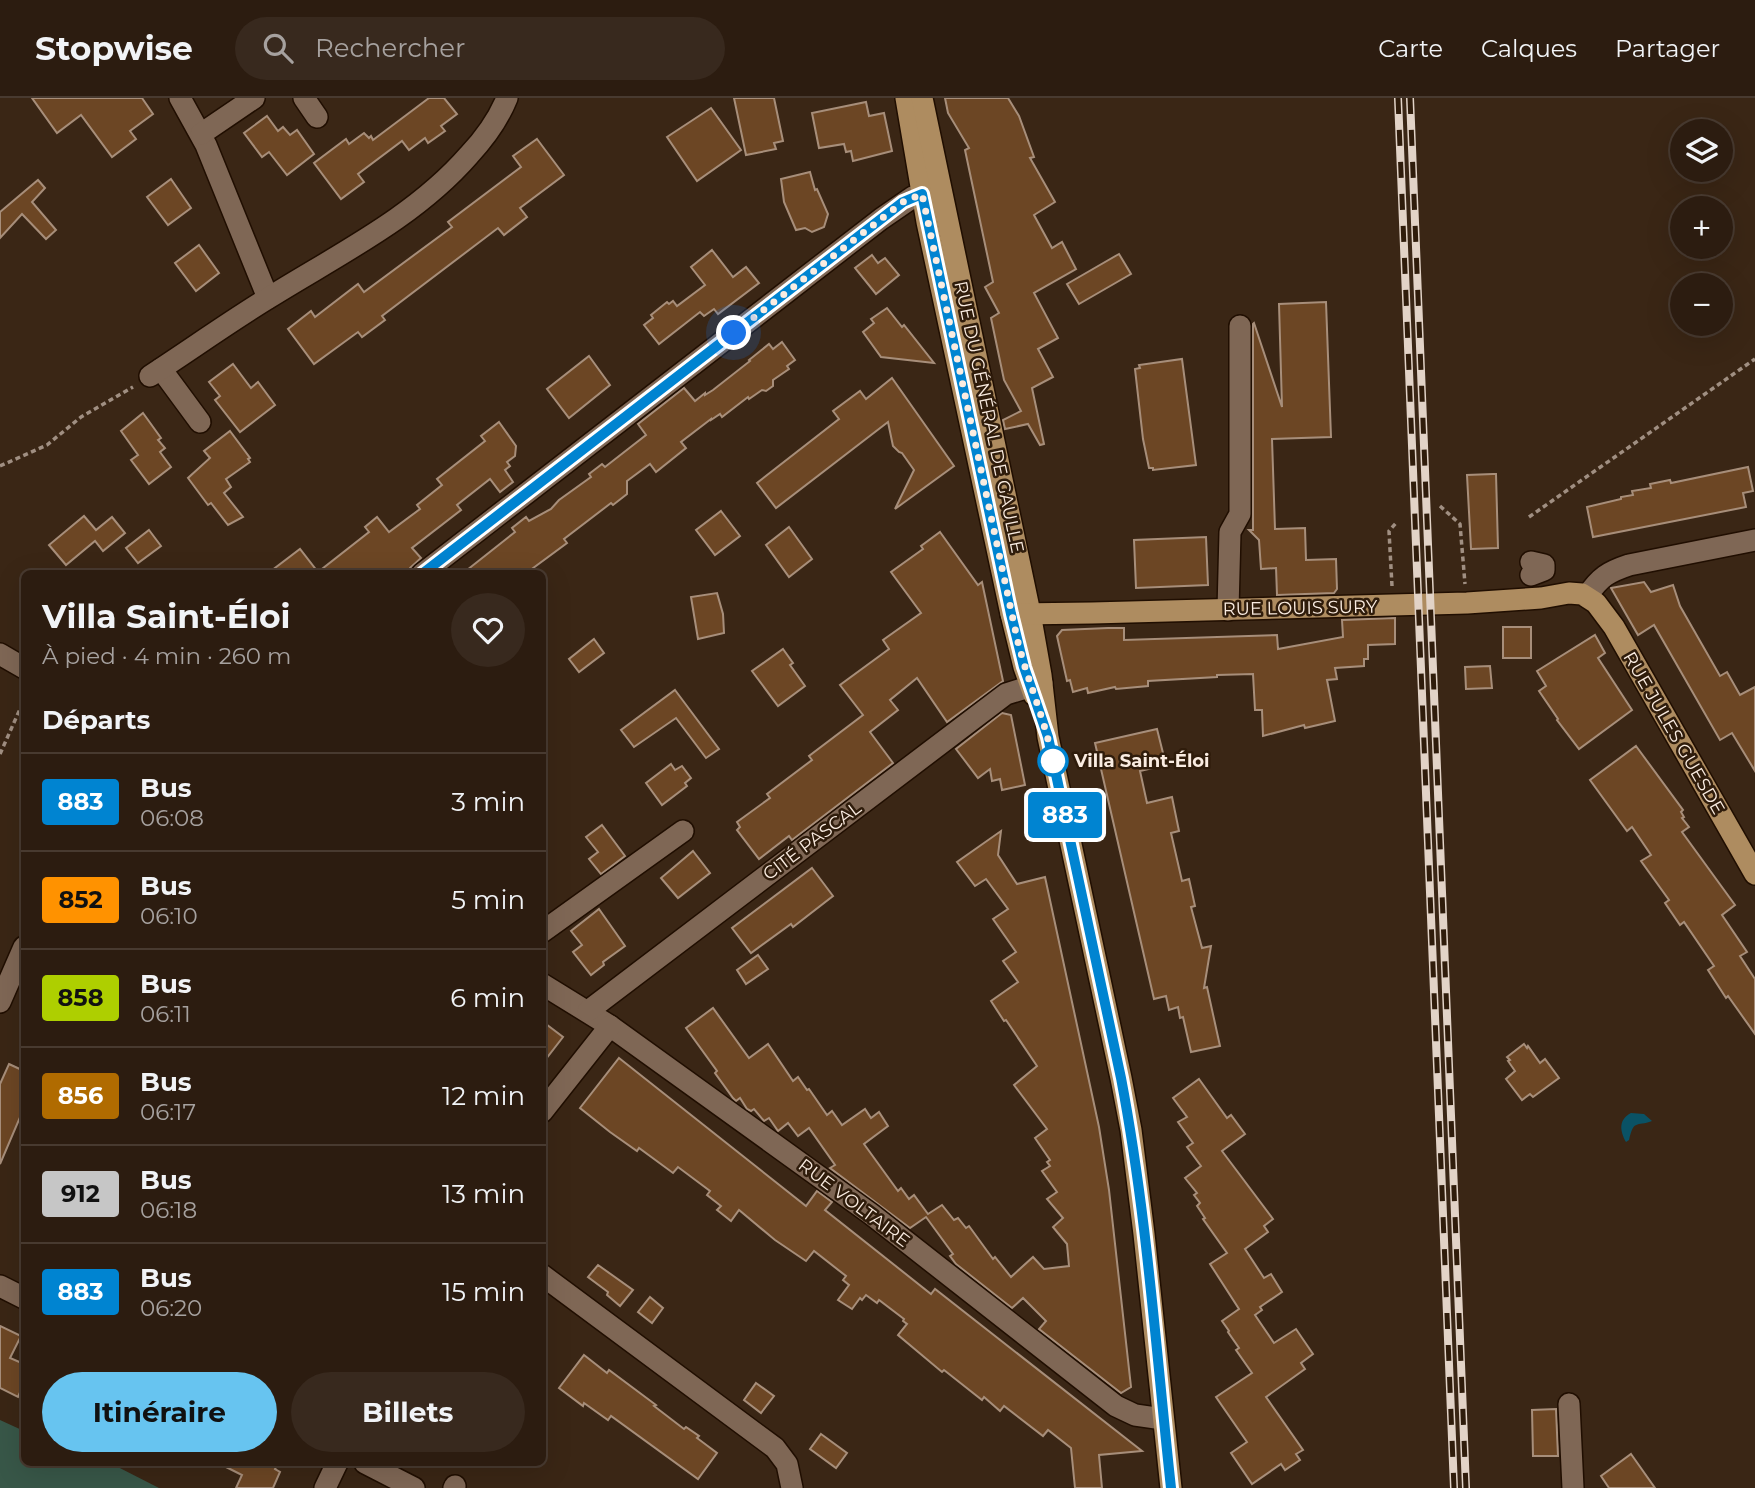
<!DOCTYPE html>
<html lang="fr">
<meta charset="utf-8">
<style>
:root{--surface:#2c1c10;--page:#38291e;--text:#f1f3f6;--muted:#a6a19f;--line:#483a30;--accent:#67c4f0}
body{margin:0;font-family:Montserrat,sans-serif;background:var(--page);color:var(--text);height:100vh;display:flex;flex-direction:column;font-size:26px;white-space:nowrap}
*{box-sizing:border-box;margin:0}
p{font-size:23px;color:var(--muted)}
.icon{flex:none;width:38px;height:38px;fill:none;stroke:currentColor;stroke-width:2;stroke-linecap:round;stroke-linejoin:round}
.map{position:relative;flex:1;overflow:hidden}
.drawer{position:absolute;left:21px;top:472px;width:525px;height:896px;display:flex;flex-direction:column;background:var(--surface);border-radius:10px;box-shadow:0 7px 28px #0002,0 0 0 2px var(--line)}
.drawer>*{flex:none}
.badge{padding:0 14px;border-radius:5px;font-size:24px;line-height:46px}
.fabs{position:absolute;left:1670px;top:21px;display:grid;gap:14px}
.fabs a{display:grid;place-items:center;width:63px;height:63px;border-radius:50%;background:var(--surface);box-shadow:0 7px 28px #0002,0 0 0 2px var(--line);font-size:35px}
.you{position:absolute;width:35px;height:35px;margin:-18px;border:5px solid #fff;border-radius:50%;background:#1a73e8;box-shadow:0 0 0 10px #1a73e833}
.map>.badge{position:absolute;translate:-50% -50%;box-shadow:0 0 0 4px #fff}
h2{padding:0 21px;font-size:26px;line-height:63px}
.round{display:grid;place-items:center;flex:none;width:74px;height:74px;border-radius:37px;background:var(--page)}
.headline{display:flex;align-items:center;justify-content:space-between;height:119px;padding:0 21px}
h1{font-size:33px;font-weight:700;line-height:52px}
.primary-button{display:flex;gap:14px;margin-top:auto;padding:14px 21px}
.primary-button a{flex:1;height:80px;border-radius:42px;background:var(--accent);color:#111;font-size:28px;font-weight:700;line-height:80px;text-align:center}
.primary-button a+a{background:var(--page);color:var(--text)}
ul{padding:0;list-style:none}
li{display:flex;align-items:center;gap:21px;height:98px;padding:0 21px;border-top:2px solid var(--line)}
li div{flex:1}
li b{display:block;font-size:26px}
li em{font-style:normal}
li .badge{min-width:77px;font-weight:700;text-align:center}
header{display:flex;align-items:center;gap:42px;box-sizing:border-box;height:98px;padding:0 35px;background:var(--surface);border-bottom:2px solid var(--line)}
header strong{font-size:33px}
nav{display:flex;gap:38px;margin-inline-start:auto;font-size:24px}
.search{width:490px;height:63px;background:var(--page);display:flex;align-items:center;gap:18px;box-sizing:border-box;padding:0 24px;border-radius:38px;color:var(--muted);font-size:26px}
.map>svg:first-child{display:block}
.green{fill:#385748}
.water{fill:#0a5265}
.building{fill:#6c4624;stroke:#a78e7a;stroke-width:2}
.lines{fill:none;stroke-linecap:round;stroke-linejoin:round}
.minor-casing{stroke:#200e01;stroke-width:24}
.major-casing{stroke:#200e01;stroke-width:24}
.path{stroke:#a08f82;stroke-width:3.5;stroke-dasharray:5 3.5;stroke-linecap:butt}
.minor{stroke:#7f6755;stroke-width:21}
.major{stroke:#ae8c60;stroke-width:21}
.rail-casing{stroke:#e2d3c7;stroke-width:8}
.rail{stroke:#2f1c0b;stroke-width:5;stroke-dasharray:16;stroke-linecap:butt}
.line-casing{stroke:#fff;stroke-width:16}
.line{stroke:#0084d1;stroke-width:10}
.walk{stroke:#faece1;stroke-width:7;stroke-dasharray:0 12.6}
.stop-dot{fill:#fff;stroke:#0084d1;stroke-width:3.5}
.labels{text-anchor:middle;dominant-baseline:central;stroke-width:5;stroke-linejoin:round;paint-order:stroke}
.street-label{font-size:18px;fill:#faece1;stroke:#2f1c0b}
.stop-label{font-size:18px;font-weight:bold;fill:#faece1;stroke:#2f1c0b;text-anchor:start}
</style>
<header>
<strong>Stopwise</strong>
<div class="search"><svg class="icon" aria-label="search" viewBox="0 0 24 24"><circle cx="10" cy="10" r="6"/><path d="M15 15l6 6"/></svg>Rechercher</div>
<nav><a>Carte</a><a>Calques</a><a>Partager</a></nav>
</header>
<div class="map">
<svg width="1755" height="1390" viewBox="0 0 1755 1390">
<rect width="100%" height="100%" fill="#3a2615"/>
<polygon class="green" points="0,1322 24,1333 24,1365 110,1365 159,1390 0,1390"/>
<path class="water" d="M1631,1015L1644,1016L1652,1023C1636,1029 1634,1021 1629,1042L1626,1044C1620,1033 1618,1022 1631,1015Z"/>
<g class="building">
<polygon points="32,0 142,0 153,16 130,33 136,41 112,59 81,17 57,35"/>
<polygon points="429,0 444,0 457,16 441,28 445,33 428,45 425,40 409,52 402,43 358,76 364,84 341,101 314,65 346,41 349,46 364,35 369,40 371,38 373,42"/>
<polygon points="734,0 774,0 783,43 774,45 776,51 746,57"/>
<polygon points="945,0 1008,0 1019,18 1034,59 1030,60 1055,104 1034,117 1052,150 1062,144 1076,171 1034,195 1058,240 1038,251 1053,279 1032,290 1044,346 1040,347 1028,326 1005,331 1003,322 1021,313 1004,282 991,220 999,215 985,189 993,184 965,52 969,50 948,15"/>
<polygon points="866,4 869,18 884,15 892,53 853,63 851,53 846,54 844,46 819,50 812,15"/>
<polygon points="711,10 741,52 697,83 667,39"/>
<polygon points="267,18 278,33 283,29 290,37 297,32 314,56 287,77 269,54 262,59 244,35"/>
<polygon points="537,41 564,77 520,110 527,119 504,137 498,130 382,218 385,222 362,239 358,234 314,266 288,231 311,213 315,219 358,186 364,194 452,129 448,124 521,69 513,58"/>
<polygon points="810,74 815,92 817,91 828,116 824,129 812,134 805,130 796,132 784,104 781,81"/>
<polygon points="171,81 191,110 168,127 147,99"/>
<polygon points="38,82 45,90 32,104 56,132 46,141 22,116 0,140 0,114"/>
<polygon points="199,147 219,175 196,193 175,165"/>
<polygon points="712,152 733,179 746,169 759,185 718,216 714,211 704,218 700,214 659,246 644,227 653,220 651,217 667,204 669,206 673,203 677,208 705,187 691,169"/>
<polygon points="1119,156 1131,176 1079,206 1067,186"/>
<polygon points="872,157 878,165 885,160 899,177 876,196 855,170"/>
<polygon points="1326,204 1331,339 1272,341 1275,431 1305,430 1306,462 1336,461 1337,491 1334,495 1277,497 1276,469 1276,470 1261,471 1259,442 1249,432 1253,432 1253,226 1254,225 1282,309 1279,206"/>
<polygon points="887,210 902,229 904,227 934,265 881,259 863,234 874,225 871,221"/>
<polygon points="782,244 795,262 787,268 789,271 773,282 773,288 766,293 762,292 749,301 748,299 722,319 720,316 711,322 711,321 681,344 686,350 656,374 650,366 627,383 627,396 613,407 611,405 564,441 567,445 525,476 462,476 515,434 512,430 526,419 529,423 551,411 559,402 591,379 589,376 602,366 605,369 646,337 638,326 684,290 695,303 705,295 705,297 713,292 750,263 749,262 769,246 773,251"/>
<polygon points="589,258 610,287 569,320 547,291"/>
<polygon points="1182,261 1196,367 1153,372 1153,370 1149,370 1143,341 1135,271 1140,270 1139,267"/>
<polygon points="233,266 251,290 258,284 275,307 240,334 215,302 220,298 209,284"/>
<polygon points="892,280 954,368 895,411 914,372 902,355 899,354 893,348 888,324 776,410 757,385 839,321 833,313 860,293 866,301"/>
<polygon points="143,315 161,340 158,342 165,350 160,354 171,369 149,386 131,362 138,357 121,333"/>
<polygon points="499,324 516,348 515,358 507,364 510,368 505,372 513,384 500,394 490,381 457,407 461,412 412,450 421,460 410,470 409,476 267,476 300,451 318,474 369,434 365,429 377,419 389,434 420,411 417,407 442,387 437,381 485,343 481,338"/>
<polygon points="230,333 250,360 248,361 250,364 226,381 231,389 224,395 243,419 228,427 211,405 208,407 188,380 210,360 204,353"/>
<polygon points="1748,369 1753,393 1743,395 1746,409 1593,439 1587,409 1621,401 1621,399 1633,397 1632,393 1651,390 1650,386 1670,382 1671,385"/>
<polygon points="1493,376 1496,376 1498,450 1471,451 1467,377"/>
<polygon points="721,413 740,438 715,457 696,432"/>
<polygon points="84,418 96,432 112,419 125,435 103,453 95,443 66,467 49,447"/>
<polygon points="789,429 812,461 789,479 766,447"/>
<polygon points="149,432 161,448 138,465 126,450"/>
<polygon points="940,434 978,487 982,484 1003,583 947,624 917,580 890,602 898,612 870,634 893,665 792,742 789,738 759,761 737,732 740,729 737,724 770,700 767,696 812,662 809,658 863,617 840,587 889,551 883,542 921,515 891,474 923,451 921,448"/>
<polygon points="1206,439 1208,487 1136,490 1134,442"/>
<polygon points="1644,484 1651,494 1673,487 1680,508 1720,578 1727,574 1740,597 1755,589 1755,673 1732,635 1720,642 1654,527 1638,537 1611,490"/>
<polygon points="717,495 723,516 724,535 698,541 691,499"/>
<polygon points="1395,520 1395,546 1368,547 1368,561 1364,561 1364,568 1335,570 1337,581 1327,582 1335,623 1305,630 1304,627 1263,638 1262,612 1255,612 1253,576 1217,577 1217,579 1148,583 1148,588 1116,591 1115,589 1088,595 1087,590 1073,594 1070,582 1067,583 1057,538 1062,532 1108,530 1124,530 1124,542 1277,537 1278,551 1343,539 1342,522"/>
<rect x="1503" y="529" width="28" height="31"/>
<polygon points="1595,537 1605,555 1598,560 1632,612 1579,651 1557,622 1558,621 1539,593 1546,588 1537,573"/>
<polygon points="594,541 604,555 579,574 569,561"/>
<polygon points="783,551 793,565 790,567 805,588 778,608 752,573"/>
<polygon points="1490,568 1492,590 1466,591 1465,569"/>
<polygon points="675,592 719,651 706,660 676,620 634,649 621,632"/>
<polygon points="1002,615 1011,617 1025,687 1002,692 1000,681 992,683 990,671 978,680 956,651"/>
<polygon points="1157,631 1166,667 1140,673 1147,705 1172,699 1179,733 1171,735 1182,783 1189,781 1195,808 1191,809 1202,850 1211,848 1204,890 1207,889 1220,948 1191,954 1183,919 1180,920 1178,909 1169,912 1166,898 1154,901 1095,645"/>
<polygon points="1636,648 1683,712 1681,714 1684,719 1682,720 1689,729 1682,734 1735,807 1722,817 1747,854 1740,858 1755,881 1755,936 1728,898 1726,900 1708,872 1714,868 1684,824 1680,827 1665,805 1669,802 1641,763 1651,757 1632,729 1627,733 1590,682"/>
<polygon points="671,666 675,672 682,668 691,680 685,685 687,688 662,707 646,685"/>
<polygon points="602,727 625,758 601,776 589,761 598,754 586,739"/>
<polygon points="1001,733 998,757 1017,786 1045,779 1099,1029 1109,1092 1131,1289 1121,1295 1039,1231 1046,1223 1023,1200 1012,1210 956,1166 950,1158 953,1156 926,1119 910,1130 830,1070 835,1067 809,1030 798,1038 788,1025 778,1033 769,1020 764,1023 754,1011 751,1013 747,1011 740,1000 736,1003 733,1000 715,975 717,973 686,930 713,910 749,960 768,946 793,983 798,979 807,992 809,991 827,1017 832,1013 842,1027 865,1011 871,1020 879,1014 888,1028 864,1046 898,1093 901,1090 909,1101 914,1097 928,1116 942,1107 954,1122 958,1120 966,1130 969,1128 993,1161 995,1159 1011,1179 1033,1159 1044,1171 1069,1168 1067,1146 1053,1129 1063,1120 1047,1101 1057,1094 1042,1073 1050,1068 1047,1064 1050,1062 1035,1040 1047,1031 1014,987 1037,968 1006,922 1004,923 991,903 1018,884 1003,863 1016,854 993,821 1008,811 986,781 975,788 957,764"/>
<polygon points="693,753 710,775 678,800 661,780"/>
<polygon points="812,770 833,798 793,829 791,826 751,855 732,830"/>
<polygon points="599,811 625,848 603,864 604,867 591,877 573,854 582,847 571,833"/>
<polygon points="758,857 768,871 746,886 737,872"/>
<polygon points="542,923 563,939 542,966"/>
<polygon points="1524,946 1527,950 1528,948 1540,965 1545,961 1559,980 1533,999 1530,996 1522,1002 1506,981 1515,973 1508,963 1510,962 1507,959"/>
<polygon points="619,960 806,1108 817,1093 832,1104 825,1112 931,1196 935,1191 1142,1353 1099,1357 1102,1390 1075,1390 1071,1350 1048,1332 1043,1338 1004,1308 1000,1313 984,1299 982,1302 944,1272 942,1274 898,1237 907,1226 903,1223 904,1221 879,1202 877,1205 866,1197 862,1202 860,1200 852,1211 838,1202 849,1187 843,1182 846,1178 814,1153 806,1163 775,1142 739,1112 731,1123 717,1112 721,1108 707,1097 710,1093 678,1069 673,1075 639,1050 637,1053 610,1034 580,1010"/>
<polygon points="9,966 24,973 24,1010 0,1066 0,986"/>
<polygon points="1199,981 1227,1020 1231,1017 1245,1036 1222,1053 1273,1121 1264,1128 1268,1134 1245,1151 1264,1180 1271,1176 1282,1194 1260,1209 1262,1212 1255,1217 1274,1245 1296,1231 1313,1256 1301,1265 1305,1271 1266,1299 1303,1352 1296,1356 1300,1362 1285,1372 1281,1366 1252,1386 1231,1355 1247,1344 1216,1299 1252,1275 1236,1252 1239,1250 1228,1234 1229,1233 1222,1223 1239,1211 1210,1166 1227,1155 1203,1121 1205,1120 1197,1108 1200,1105 1194,1097 1197,1095 1185,1080 1201,1068 1187,1049 1193,1045 1178,1024 1187,1019 1173,1000"/>
<polygon points="598,1167 633,1192 620,1208 607,1197 608,1194 588,1179"/>
<polygon points="650,1199 663,1210 652,1225 638,1214"/>
<polygon points="0,1228 21,1238 10,1260 24,1266 24,1285 18,1299 0,1290"/>
<polygon points="584,1257 607,1275 609,1272 656,1307 654,1308 684,1331 686,1329 699,1338 697,1340 717,1355 698,1381 611,1318 608,1322 584,1305 583,1308 559,1290"/>
<polygon points="756,1285 774,1298 761,1315 744,1302"/>
<polygon points="1556,1311 1558,1358 1533,1358 1532,1312"/>
<polygon points="821,1336 847,1355 836,1370 810,1351"/>
<polygon points="1631,1356 1655,1390 1609,1390 1601,1378"/>
<polygon points="218,1365 278,1365 275,1371 280,1374 273,1390 236,1390 242,1377"/>
</g>
<g class="lines">
<g class="minor-casing">
<g id="minor">
<polyline points="180,0 206,47 268,200"/>
<polyline points="304,0 317,19"/>
<polyline points="201,36 254,0"/>
<polyline points="161,271 200,324"/>
<path d="M150,278C190,252 229,224 270,199C339,156 415,119 469,57C485,40 498,22 507,0"/>
<polyline points="1531,464 1544,467 1544,472 1531,477"/>
<polyline points="422,476 881,121 913,99 938,93"/>
<path d="M1587,498C1600,479 1608,474 1629,467L1755,442"/>
<polyline points="1228,512 1230,434 1240,416 1240,228"/>
<polyline points="0,556 24,570"/>
<polyline points="542,834 683,733"/>
<polyline points="542,886 610,928 871,1116 1116,1308 1135,1317 1163,1321"/>
<polyline points="0,904 24,849"/>
<polyline points="588,913 1006,596 1042,585"/>
<polyline points="542,1014 610,928"/>
<polyline points="542,1177 775,1350 787,1366 792,1390"/>
<polyline points="0,1188 24,1200"/>
<polyline points="1569,1306 1573,1390"/>
<polyline points="365,1365 414,1390"/>
<polyline points="325,1390 337,1365"/>
<polyline points="454,1390 455,1388"/>
</g>
</g>
<g class="major-casing">
<g id="major">
<polyline points="906,0 927,124 1011,516 1024,569 1034,597"/>
<polyline points="922,0 1030,515 1041,577 1048,639 1121,980 1131,1032 1144,1136 1171,1390"/>
<polyline points="1011,516 1092,515 1467,505 1541,500 1569,495 1582,496 1596,505 1614,529 1755,776"/>
</g>
</g>
<g class="path">
<polyline points="0,368 47,347 81,319 133,289"/>
<polyline points="1440,408 1460,426 1465,486"/>
<polyline points="1529,419 1755,261"/>
<polyline points="1392,488 1389,433 1397,424"/>
<polyline points="0,656 24,602"/>
</g>
<use href="#minor" class="minor"/>
<use href="#major" class="major"/>
<g class="rail-casing">
<g id="rail">
<polyline points="1398,0 1454,1390"/>
<polyline points="1410,0 1466,1390"/>
</g>
</g>
<use href="#rail" class="rail"/>
</g>
<g class="lines">
<g class="line-casing">
<path id="line" d="M422,476L881,121L903,104L922,96L1011,516L1024,569L1048,639L1121,980C1147,1116 1156,1253 1171,1390"/>
</g>
<use href="#line" class="line"/>
<path class="walk" d="M734,235L881,121L903,104L922,96L1017,540C1027,582 1045,621 1053,663"/>
</g>
<circle class="stop-dot" cx="1053" cy="663" r="14"/>
<g class="labels">
<g class="street-label">
<text transform="translate(989 319) rotate(78)">RUE DU GÉNÉRAL DE GAULLE</text>
<text transform="translate(1300 510) rotate(-1)">RUE LOUIS SURY</text>
<text transform="translate(1674 635) rotate(60)">RUE JULES GUESDE</text>
<text transform="translate(812 743) rotate(-37)">CITÉ PASCAL</text>
<text transform="translate(854 1105) rotate(37)">RUE VOLTAIRE</text>
</g>
<g class="stop-label">
<text x="1074" y="663">Villa Saint-Éloi</text>
</g>
</g>
</svg>
<div class="fabs">
<a><svg class="icon" aria-label="layers" viewBox="0 0 24 24"><path d="M12 4l9 5-9 5-9-5zM3 14l9 5 9-5"/></svg></a>
<a>+</a>
<a>−</a>
</div>
<div class="you" style="left:734px;top:235px"></div>
<b class="badge" style="left:1065px;top:717px;background:#0084d1;color:#fff">883</b>
<section class="drawer">
<div class="headline"><div><h1>Villa Saint-Éloi</h1><p>À pied · 4 min · 260 m</p></div><a class="round"><svg class="icon" aria-label="heart" viewBox="0 0 24 24"><path d="M12 20l-8-8c-3-5 5-10 8-4 3-6 11-1 8 4z"/></svg></a></div>
<h2>Départs</h2>
<ul>
<li><span class="badge" style="background:#0084d1;color:#fff">883</span><div><b>Bus</b><p>06:08</p></div><em>3 min</em></li>
<li><span class="badge" style="background:#ff9200;color:#111">852</span><div><b>Bus</b><p>06:10</p></div><em>5 min</em></li>
<li><span class="badge" style="background:#aecf00;color:#111">858</span><div><b>Bus</b><p>06:11</p></div><em>6 min</em></li>
<li><span class="badge" style="background:#b06b00;color:#fff">856</span><div><b>Bus</b><p>06:17</p></div><em>12 min</em></li>
<li><span class="badge" style="background:#c6c6c6;color:#111">912</span><div><b>Bus</b><p>06:18</p></div><em>13 min</em></li>
<li><span class="badge" style="background:#0084d1;color:#fff">883</span><div><b>Bus</b><p>06:20</p></div><em>15 min</em></li>
</ul>
<div class="primary-button"><a>Itinéraire</a><a>Billets</a></div>
</section>
</div>
